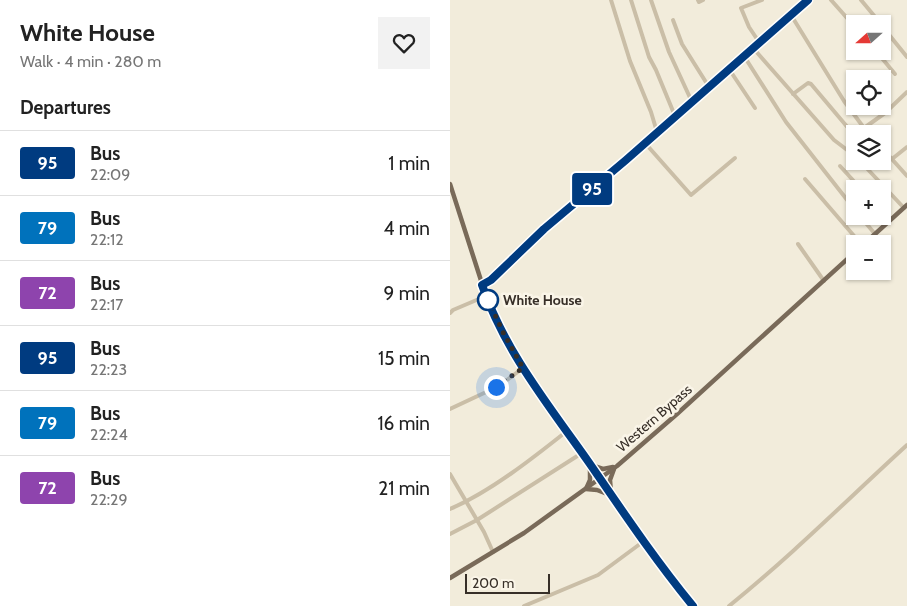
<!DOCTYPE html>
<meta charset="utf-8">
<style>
:root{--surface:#fff;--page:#f2f2f2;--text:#222;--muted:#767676;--line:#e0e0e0}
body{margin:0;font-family:Cabin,sans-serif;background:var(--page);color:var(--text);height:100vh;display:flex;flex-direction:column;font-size:19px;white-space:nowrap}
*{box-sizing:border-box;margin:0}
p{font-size:16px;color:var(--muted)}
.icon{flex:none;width:28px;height:28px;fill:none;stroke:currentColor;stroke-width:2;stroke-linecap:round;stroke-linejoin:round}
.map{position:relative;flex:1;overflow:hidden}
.side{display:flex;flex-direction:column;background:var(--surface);width:450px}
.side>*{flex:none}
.badge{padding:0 10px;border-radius:4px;font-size:18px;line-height:32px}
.needle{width:32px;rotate:249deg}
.buttons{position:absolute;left:396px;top:15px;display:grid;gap:10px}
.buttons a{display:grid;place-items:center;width:45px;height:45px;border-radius:0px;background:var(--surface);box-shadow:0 1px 4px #0004;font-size:25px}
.scale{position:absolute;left:15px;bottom:12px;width:85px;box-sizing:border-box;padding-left:5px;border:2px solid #372f28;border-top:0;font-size:14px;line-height:18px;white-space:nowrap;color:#372f28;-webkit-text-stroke:4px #faf5e8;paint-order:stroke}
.you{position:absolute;width:25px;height:25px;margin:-12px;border:4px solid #fff;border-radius:50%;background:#1a73e8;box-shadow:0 0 0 8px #1a73e833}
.map>.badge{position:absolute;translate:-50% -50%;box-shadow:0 0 0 2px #fff}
h2{padding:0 20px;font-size:19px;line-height:45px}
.round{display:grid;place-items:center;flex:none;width:52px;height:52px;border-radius:0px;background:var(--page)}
.head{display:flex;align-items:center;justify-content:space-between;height:85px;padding:0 20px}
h1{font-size:24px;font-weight:800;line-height:38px}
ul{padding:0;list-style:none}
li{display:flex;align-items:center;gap:15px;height:65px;padding:0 20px;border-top:1px solid var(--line)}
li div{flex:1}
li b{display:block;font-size:19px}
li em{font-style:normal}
li .badge{min-width:55px;font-weight:700;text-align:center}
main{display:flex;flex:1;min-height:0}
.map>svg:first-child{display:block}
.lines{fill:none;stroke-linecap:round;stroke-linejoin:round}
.minor{stroke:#cabea7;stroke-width:4}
.major{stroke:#796a59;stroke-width:4.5}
.line-casing{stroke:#fff;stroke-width:11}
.line{stroke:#003b80;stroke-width:8}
.walk{stroke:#372f28;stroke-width:5;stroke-dasharray:0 9}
.stop-dot{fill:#fff;stroke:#003b80;stroke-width:2.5}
.labels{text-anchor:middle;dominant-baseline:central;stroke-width:5;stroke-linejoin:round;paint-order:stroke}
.stop-label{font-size:14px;font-weight:bold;fill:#372f28;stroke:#faf5e8;text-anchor:start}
.street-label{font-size:14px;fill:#372f28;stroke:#faf5e8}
</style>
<main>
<section class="side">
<div class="head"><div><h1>White House</h1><p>Walk · 4 min · 280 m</p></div><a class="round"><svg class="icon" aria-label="heart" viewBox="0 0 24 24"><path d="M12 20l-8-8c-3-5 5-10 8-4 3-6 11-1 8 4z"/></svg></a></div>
<h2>Departures</h2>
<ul>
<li><span class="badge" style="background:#003b80;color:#fff">95</span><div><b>Bus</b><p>22:09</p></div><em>1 min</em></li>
<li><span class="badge" style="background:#0072bc;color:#fff">79</span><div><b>Bus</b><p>22:12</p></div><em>4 min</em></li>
<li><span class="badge" style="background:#8e44ad;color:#fff">72</span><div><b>Bus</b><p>22:17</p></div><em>9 min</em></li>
<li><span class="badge" style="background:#003b80;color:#fff">95</span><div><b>Bus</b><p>22:23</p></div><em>15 min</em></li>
<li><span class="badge" style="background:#0072bc;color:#fff">79</span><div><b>Bus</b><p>22:24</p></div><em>16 min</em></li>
<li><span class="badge" style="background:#8e44ad;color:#fff">72</span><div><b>Bus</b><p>22:29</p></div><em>21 min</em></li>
</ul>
</section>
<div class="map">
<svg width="457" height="606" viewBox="0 0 457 606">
<rect width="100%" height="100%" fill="#f2ecdb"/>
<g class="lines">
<g class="minor">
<polyline points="161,0 180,61 201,112 207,132"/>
<polyline points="181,0 199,57 206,70 225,116"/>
<polyline points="201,0 219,52 242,102"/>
<polyline points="248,0 249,2 253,0"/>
<polyline points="381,0 405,27"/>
<polyline points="411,0 431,24"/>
<polyline points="341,15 394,101 414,128 435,113 457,92"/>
<polyline points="223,20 232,44 259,87"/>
<polyline points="432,26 457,57"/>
<polyline points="309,42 299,27 291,8 312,0"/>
<polyline points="303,48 384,140 405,156"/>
<polyline points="426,51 445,74"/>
<polyline points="294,56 336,122 405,210"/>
<polyline points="279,69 305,108"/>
<polyline points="343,94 358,83 361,84 399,129"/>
<polyline points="414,128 419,134"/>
<polyline points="195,143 241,195 285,158"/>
<polyline points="432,148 457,176"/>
<polyline points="442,159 457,147"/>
<polyline points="410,161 454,208"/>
<polyline points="390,166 411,189"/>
<polyline points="355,179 411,244"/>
<polyline points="432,212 440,220"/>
<polyline points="410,216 425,234"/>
<polyline points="348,244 374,281"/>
<polyline points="32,285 41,280 94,229 176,160 358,0"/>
<polyline points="0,313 3,310 36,296"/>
<polyline points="0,409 49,386 73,368"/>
<polyline points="0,474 34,532 43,552"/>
<path d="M0,509C40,492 83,458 117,431"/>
<polyline points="0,534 27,520 132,453"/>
<polyline points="74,606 148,575 194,541"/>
<path d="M279,606C341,556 398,499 457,445"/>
</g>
<g class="major">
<polyline points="0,184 36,296 63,352 103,412 205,557 243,606"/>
<polyline points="414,244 457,205"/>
<polyline points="141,465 153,469 163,467"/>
<polyline points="140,466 140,480 136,489 147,490 160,495"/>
<polyline points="161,493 160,480 164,469"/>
<polyline points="0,578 74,533 167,466 227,414 405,252"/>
</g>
</g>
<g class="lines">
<g class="line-casing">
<path id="line" d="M243,606C206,561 173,512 140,464C100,407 55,352 32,285L41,280L94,229L176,160L358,0"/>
</g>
<use href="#line" class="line"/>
<polyline class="walk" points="38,300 36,296 54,334 73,368 46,387"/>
</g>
<circle class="stop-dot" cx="38" cy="300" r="10"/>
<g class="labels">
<g class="stop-label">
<text x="53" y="300">White House</text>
</g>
<g class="street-label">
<text transform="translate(204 418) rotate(-41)">Western Bypass</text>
</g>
</g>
</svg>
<div class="buttons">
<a><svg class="needle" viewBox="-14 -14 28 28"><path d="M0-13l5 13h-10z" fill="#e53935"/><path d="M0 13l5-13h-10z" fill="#767676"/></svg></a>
<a><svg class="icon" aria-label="locate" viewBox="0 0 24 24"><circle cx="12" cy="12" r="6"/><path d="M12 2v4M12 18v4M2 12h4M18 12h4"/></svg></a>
<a><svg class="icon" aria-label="layers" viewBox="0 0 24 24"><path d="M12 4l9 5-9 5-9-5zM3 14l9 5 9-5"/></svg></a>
<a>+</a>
<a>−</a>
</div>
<div class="scale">200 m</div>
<div class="you" style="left:46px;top:387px"></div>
<b class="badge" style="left:142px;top:189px;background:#003b80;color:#fff">95</b>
</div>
</main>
